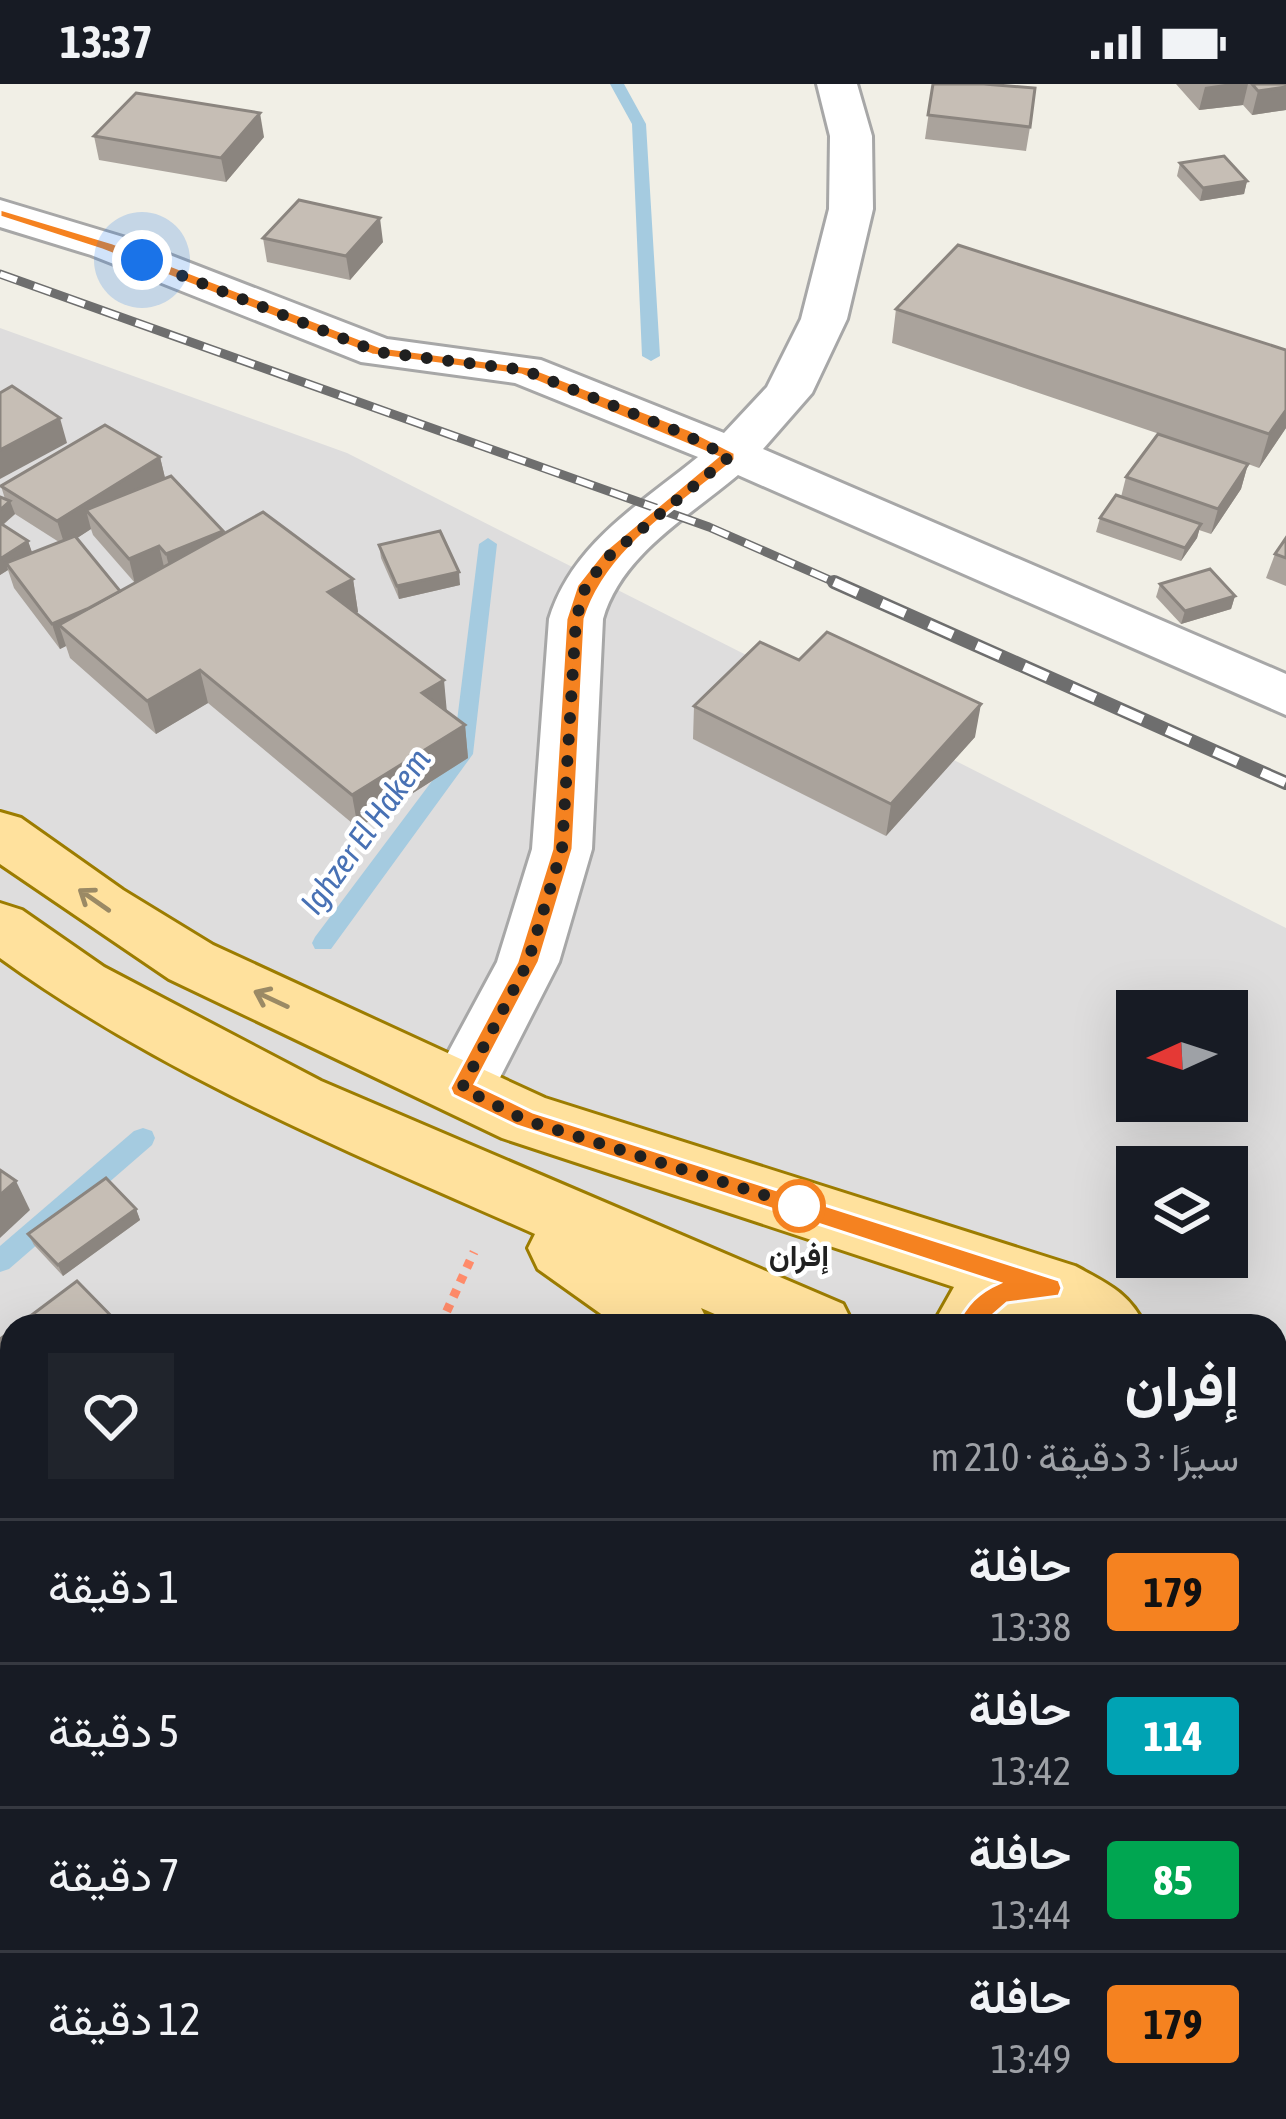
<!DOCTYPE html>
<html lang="ar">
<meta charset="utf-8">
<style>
:root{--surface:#171b24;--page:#20242c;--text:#f1f3f6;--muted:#9ea1a6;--line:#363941}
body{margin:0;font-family:"Asap Condensed",Vazirmatn,sans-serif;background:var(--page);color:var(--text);direction:rtl;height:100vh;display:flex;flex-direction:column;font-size:45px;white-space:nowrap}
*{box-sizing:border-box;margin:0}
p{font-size:39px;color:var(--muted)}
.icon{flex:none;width:66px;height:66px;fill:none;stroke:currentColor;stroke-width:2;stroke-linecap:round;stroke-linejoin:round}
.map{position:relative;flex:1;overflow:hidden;direction:ltr}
.sheet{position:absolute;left:0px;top:1230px;width:1287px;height:807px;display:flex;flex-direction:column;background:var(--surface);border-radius:36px 36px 0 0;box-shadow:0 12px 48px #0002;direction:rtl}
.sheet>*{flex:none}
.badge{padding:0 24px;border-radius:9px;font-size:42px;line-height:78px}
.needle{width:78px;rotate:267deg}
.tools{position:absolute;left:1116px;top:906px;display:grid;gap:24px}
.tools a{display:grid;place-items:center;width:132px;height:132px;border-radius:0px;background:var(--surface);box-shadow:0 12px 48px #0002;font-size:60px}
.you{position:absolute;width:60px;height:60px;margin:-30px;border:9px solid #fff;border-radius:50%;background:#1a73e8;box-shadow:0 0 0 18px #1a73e833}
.map>.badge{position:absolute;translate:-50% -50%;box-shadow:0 0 0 6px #fff}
.round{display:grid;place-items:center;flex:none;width:126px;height:126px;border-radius:0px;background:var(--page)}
.summary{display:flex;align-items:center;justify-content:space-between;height:204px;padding:0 48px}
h1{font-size:57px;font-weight:700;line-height:90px}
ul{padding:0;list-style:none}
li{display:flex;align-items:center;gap:36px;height:144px;padding:0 48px;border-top:3px solid var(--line)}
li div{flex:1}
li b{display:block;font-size:45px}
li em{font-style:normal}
li .badge{min-width:132px;font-weight:700;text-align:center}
.status{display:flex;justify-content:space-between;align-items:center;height:84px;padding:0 60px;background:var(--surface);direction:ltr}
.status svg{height:33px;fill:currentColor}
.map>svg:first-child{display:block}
.residential{fill:#dedddd;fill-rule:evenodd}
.cemetery{fill:#a7cbb0}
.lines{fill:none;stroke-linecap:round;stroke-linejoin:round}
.stream{fill:#a5cbe0;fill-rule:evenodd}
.minor-casing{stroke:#a7a7a7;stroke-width:6}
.primary-casing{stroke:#9c7c00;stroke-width:6}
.path{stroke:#ff8b6a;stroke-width:9;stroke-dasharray:8 8;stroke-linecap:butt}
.minor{fill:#fff;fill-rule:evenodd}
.primary{fill:#ffe19d;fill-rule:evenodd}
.rail-far1-casing{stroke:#6e6e6e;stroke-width:9}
.rail-casing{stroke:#6e6e6e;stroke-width:14}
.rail-far1{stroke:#fff;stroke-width:6;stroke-dasharray:18;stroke-linecap:butt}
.rail{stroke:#fff;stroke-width:9;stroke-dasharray:26;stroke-linecap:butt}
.wall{fill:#aaa39c;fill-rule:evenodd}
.shaded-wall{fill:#8b857f}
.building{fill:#c6beb5;stroke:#8b857f;stroke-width:3}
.oneway{stroke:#9b8a65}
.line{fill:#f58220;stroke:#fff;stroke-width:3}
.walk{stroke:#202020;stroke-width:12;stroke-dasharray:0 21.6}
.stop-dot{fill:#fff;stroke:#f58220;stroke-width:6}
.labels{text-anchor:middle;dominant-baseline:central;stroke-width:9;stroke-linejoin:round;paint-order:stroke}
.stop-label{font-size:30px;font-weight:bold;fill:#202020;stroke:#fff}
.water-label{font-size:33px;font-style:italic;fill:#4871b4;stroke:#fff}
</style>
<div class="status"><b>13:37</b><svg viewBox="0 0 49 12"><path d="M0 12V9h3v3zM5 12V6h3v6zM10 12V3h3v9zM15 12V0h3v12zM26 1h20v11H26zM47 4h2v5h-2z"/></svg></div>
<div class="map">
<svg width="1286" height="2035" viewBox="0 0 1286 2035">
<rect width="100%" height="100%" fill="#f1efe6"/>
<path class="residential" d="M0,244L347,369L1286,844V2035H144L142,2025H1275V1242H12V1809L0,1802ZM1137,927H1227V1017H1137ZM1137,1083H1227V1173H1137Z"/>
<g class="cemetery">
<polygon points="1283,1783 1286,2035 1078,2035 1086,2025 1275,2025 1275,1793"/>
<polygon points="456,2025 828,2025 854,2035 452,2035"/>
</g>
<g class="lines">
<g class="stream">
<polygon points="610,0 624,0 646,40 660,272 651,277 642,272 632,40"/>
<polygon points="488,454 497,460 473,670 331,865 315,865 312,859 315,853 453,669 479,460"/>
<polygon points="143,1044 152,1047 155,1054 152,1061 9,1185 0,1188 0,1162 134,1047"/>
</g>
<g class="minor-casing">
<path id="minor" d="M817,0H857L872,52L873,125L847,235L812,309L763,365L1286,590V631L738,391C688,433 621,471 603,535L592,765L559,878L485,1023L462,1030L439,1023L429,1004L497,878L532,765L549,535C572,460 639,421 698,373L515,299L361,278L91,171L0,143V116L123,153L387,255L541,276L724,349L767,303L801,235L829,125L830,52Z"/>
</g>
<g class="primary-casing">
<g id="primary">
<path d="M0,728L21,734L123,806L213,861L545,1014L1075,1182C1106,1199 1129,1208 1145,1242C1120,1242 1022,1233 1010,1242H932L954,1203L502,1054L169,895L0,780Z"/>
<path d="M0,819L22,826L104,883L321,997L843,1220L854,1242H742L701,1224L710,1242H618L538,1185L528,1164L535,1150C352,1069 163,992 0,874Z"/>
<polygon points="1275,1302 1286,1306 1286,1377 1275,1373"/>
<polygon points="1275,1418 1286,1423 1286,1499 1275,1494"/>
<polygon points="1275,1560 1286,1564 1286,1737 1275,1732"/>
</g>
</g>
<g class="path">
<polyline points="440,1242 474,1168"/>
<polyline points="286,2035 289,2025"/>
</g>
<use href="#minor" class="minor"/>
<use href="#primary" class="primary"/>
<g class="rail-far1-casing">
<polyline id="rail-far1" points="0,190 709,443 841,501"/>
</g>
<g class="rail-casing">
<polyline id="rail" points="834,498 1286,699"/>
</g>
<use href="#rail-far1" class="rail-far1"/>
<use href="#rail" class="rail"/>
</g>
<g class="wall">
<polygon points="933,0 1030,43 1026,67 925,55"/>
<polygon points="1176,0 1286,0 1286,26 1252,31 1243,21 1199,26"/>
<polygon points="94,52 264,53 226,98 99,76"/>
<polygon points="1180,79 1247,97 1244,110 1200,117 1177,92"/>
<polygon points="263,154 383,158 350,196 267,178"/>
<polygon points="896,225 1286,266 1286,344 1259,384 1248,380 1241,405 1211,450 1199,446 1197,454 1181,477 1096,448 1100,434 1121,413 1126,393 1236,376 892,259"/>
<path d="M160,373L165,394L223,447L224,449L353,495L358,528L356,529L447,628L465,641L468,674L358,744L208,619L156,650L70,574L66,562L60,565L14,504L8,486L0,491V413L5,415L1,402ZM15,430L59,458L32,469L28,457L3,441ZM91,445L93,451L135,499L120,507L77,454Z"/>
<polygon points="1286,454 1286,502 1266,494 1275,470"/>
<polygon points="379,461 460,501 399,515 381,474"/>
<polygon points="1160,500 1235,512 1231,525 1181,540 1156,513"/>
<polygon points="799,576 975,653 886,752 693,655 694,622"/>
<polygon points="136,1125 140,1136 63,1192 34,1161 28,1150"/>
<polygon points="12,1246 12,1421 0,1407 0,1255"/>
</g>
<g class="shaded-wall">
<polygon points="1225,0 1248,0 1243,21 1199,26 1205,3"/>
<polygon points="1286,3 1286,26 1252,31 1258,7"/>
<polygon points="260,29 264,53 226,98 221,74"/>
<polygon points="1247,97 1244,110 1200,117 1203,104"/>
<polygon points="380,134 383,158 350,196 346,172"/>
<polygon points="1286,326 1286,344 1259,384 1269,350"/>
<polygon points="60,334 67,359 0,395 0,366"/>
<polygon points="160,373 166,398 86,426 91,445 65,462 57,437"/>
<polygon points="1248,380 1241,405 1211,450 1218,425"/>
<polygon points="10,417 15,430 0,443 0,426"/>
<polygon points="1201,440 1197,454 1181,477 1185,464"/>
<polygon points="223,447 229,471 172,495 166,470"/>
<polygon points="28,457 33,471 6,479 8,486 0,491 0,475"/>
<polygon points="159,462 165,487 135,500 129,475"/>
<polygon points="459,488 460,501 399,515 397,502"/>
<polygon points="353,495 358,528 334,542 328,508"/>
<polygon points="123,511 59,541 66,562 60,565 52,540"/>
<polygon points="1235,512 1231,525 1181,540 1185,527"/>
<polygon points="200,586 208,619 156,650 147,617"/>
<polygon points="444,596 447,629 422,609"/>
<polygon points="981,620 975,653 886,752 891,720"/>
<polygon points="465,641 468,674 358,744 352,711"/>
<polygon points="16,1097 30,1126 0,1154 0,1111"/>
<polygon points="136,1125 140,1136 63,1192 58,1181"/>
<polygon points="12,1784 12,1817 0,1828 0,1794"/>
</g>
<g class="building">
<polygon points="933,0 984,0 1035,4 1030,43 928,31"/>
<polygon points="1252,0 1286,0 1286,3 1258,7"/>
<polygon points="136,9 260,29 221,74 94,52"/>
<polygon points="1224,72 1247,97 1203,104 1180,79"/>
<polygon points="299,116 380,134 346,172 263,154"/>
<polygon points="958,161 1286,266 1286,326 1269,350 896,225"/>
<polygon points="12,302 60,334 0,366 0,309"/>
<polygon points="105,341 160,373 57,437 1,402"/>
<polygon points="1158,350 1248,380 1218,425 1126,393"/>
<polygon points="171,392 223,447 166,470 159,462 129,475 86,426"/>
<polygon points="1116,411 1201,440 1185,464 1100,434"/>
<polygon points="0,413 10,417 0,426"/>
<polygon points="263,428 353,495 328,508 444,596 422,609 465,641 352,711 200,586 147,617 59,541"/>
<polygon points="0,439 28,457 0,475"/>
<polygon points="440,447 459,488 397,502 379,461"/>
<polygon points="75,452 120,507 87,525 52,540 6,479"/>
<polygon points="1286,454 1286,474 1275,470"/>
<polygon points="1210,485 1235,512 1185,527 1160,500"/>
<polygon points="827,548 981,620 891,720 694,622 760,558 799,576"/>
<polygon points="0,1086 16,1097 0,1111"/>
<polygon points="106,1094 136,1125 58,1181 28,1150"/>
<polygon points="77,1197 121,1242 17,1242"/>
<polygon points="12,1246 12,1414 0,1401 0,1255"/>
<polygon points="0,1539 12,1553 12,1784 0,1794"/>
</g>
<defs><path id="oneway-shaft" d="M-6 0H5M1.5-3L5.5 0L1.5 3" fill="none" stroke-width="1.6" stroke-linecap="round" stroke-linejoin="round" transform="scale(3)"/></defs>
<g class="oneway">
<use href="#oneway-shaft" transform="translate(94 816) rotate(-145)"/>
<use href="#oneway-shaft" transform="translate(271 915) rotate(-155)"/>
</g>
<path class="line" d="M0,125L113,159L381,263L530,283L688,345L735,369V376C680,422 607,464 585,535L573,765L539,878L475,1000L533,1028L1059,1196L1062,1204L1059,1212L1007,1219L968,1253L956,1242C966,1221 978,1208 999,1199L517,1042L453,1011L450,1004L517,878L552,765L566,535L577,501L603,468L717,373L521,291L372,271L102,166L0,133Z"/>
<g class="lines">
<polyline class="walk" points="142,176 378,268 524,286 682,349 729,373 609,472 586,501 576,535 562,765 528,878 462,1004 525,1036 799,1122"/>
</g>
<circle class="stop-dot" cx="799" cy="1122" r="24"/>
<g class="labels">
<g class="stop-label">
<text x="799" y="1171">إفران</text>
</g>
<g class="water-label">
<text transform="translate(365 747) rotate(-54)">Ighzer El Hakem</text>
</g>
</g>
</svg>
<div class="tools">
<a><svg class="needle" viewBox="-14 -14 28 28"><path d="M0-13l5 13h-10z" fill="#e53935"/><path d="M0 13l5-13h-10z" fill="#9ea1a6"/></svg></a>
<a><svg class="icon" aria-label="layers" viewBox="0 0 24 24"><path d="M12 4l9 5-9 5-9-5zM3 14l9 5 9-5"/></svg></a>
</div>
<div class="you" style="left:142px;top:176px"></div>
<section class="sheet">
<div class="summary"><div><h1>إفران</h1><p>سيرًا · 3 دقيقة · 210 m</p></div><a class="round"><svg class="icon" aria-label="heart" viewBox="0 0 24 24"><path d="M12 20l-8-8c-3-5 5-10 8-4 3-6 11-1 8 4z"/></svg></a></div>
<ul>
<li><span class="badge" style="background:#f58220;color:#111">179</span><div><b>حافلة</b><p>13:38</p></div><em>1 دقيقة</em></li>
<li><span class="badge" style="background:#00a3b4;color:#fff">114</span><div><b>حافلة</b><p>13:42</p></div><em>5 دقيقة</em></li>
<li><span class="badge" style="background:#00a651;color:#fff">85</span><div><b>حافلة</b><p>13:44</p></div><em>7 دقيقة</em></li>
<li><span class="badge" style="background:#f58220;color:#111">179</span><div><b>حافلة</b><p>13:49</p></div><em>12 دقيقة</em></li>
</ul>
</section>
</div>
